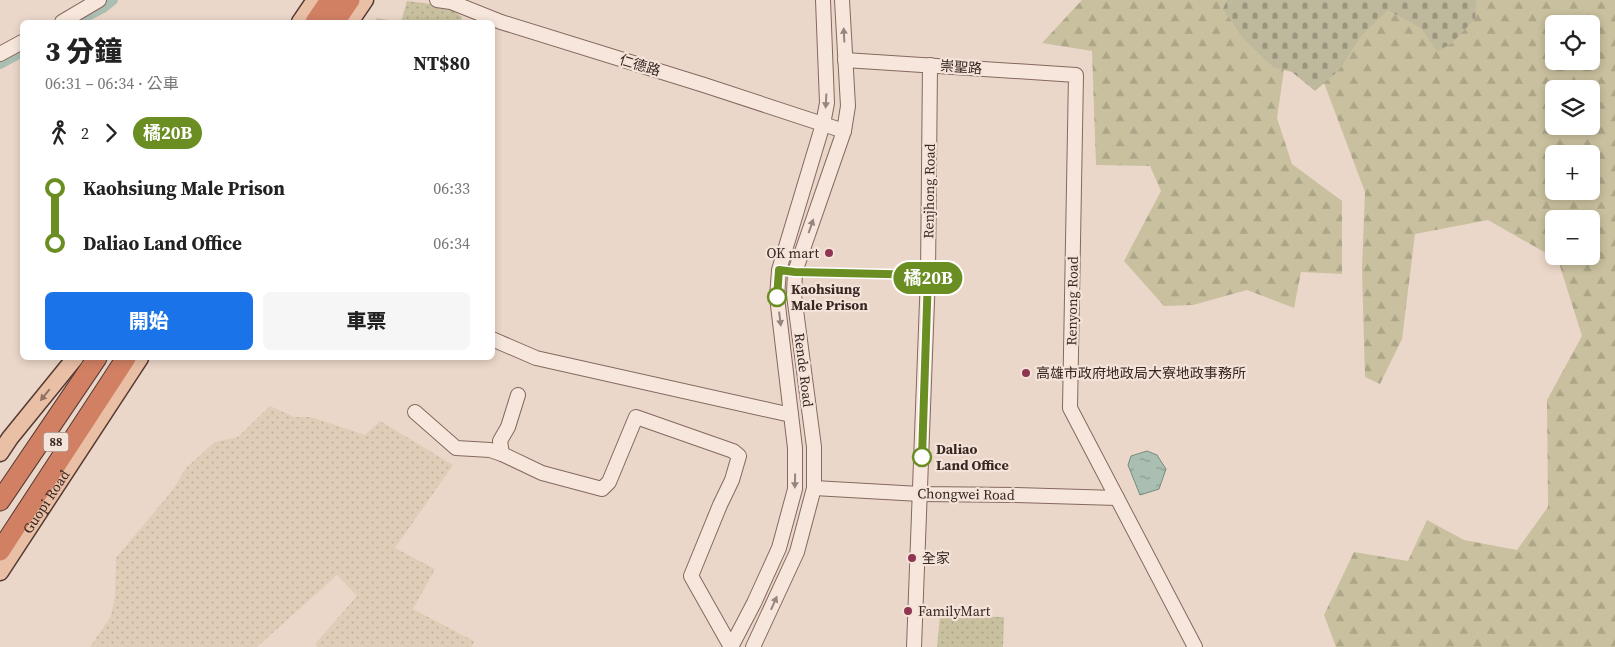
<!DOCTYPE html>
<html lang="zh-TW">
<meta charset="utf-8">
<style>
:root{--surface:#fff;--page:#f6f6f6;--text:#222;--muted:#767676;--accent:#1a73e8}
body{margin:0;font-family:"Source Serif 4","Noto Sans TC",serif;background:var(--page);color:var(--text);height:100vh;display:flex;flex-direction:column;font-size:19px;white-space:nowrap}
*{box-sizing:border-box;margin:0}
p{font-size:16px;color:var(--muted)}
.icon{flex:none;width:28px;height:28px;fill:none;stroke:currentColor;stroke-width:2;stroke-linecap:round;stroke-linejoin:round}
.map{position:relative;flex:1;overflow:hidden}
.drawer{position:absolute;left:20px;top:20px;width:475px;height:340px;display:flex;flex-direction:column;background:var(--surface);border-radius:8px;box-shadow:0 2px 8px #0003}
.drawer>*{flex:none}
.badge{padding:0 10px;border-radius:16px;font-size:18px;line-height:32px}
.fabs{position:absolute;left:1545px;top:15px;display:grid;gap:10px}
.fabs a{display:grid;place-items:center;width:55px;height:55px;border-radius:8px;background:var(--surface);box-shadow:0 2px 8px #0003;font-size:25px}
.map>.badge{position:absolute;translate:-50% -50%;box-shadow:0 0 0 2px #fff}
.legs{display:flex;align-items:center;gap:8px;height:55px;padding:0 25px;font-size:16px}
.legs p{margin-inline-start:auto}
.head{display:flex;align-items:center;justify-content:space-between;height:85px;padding:0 25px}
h1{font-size:28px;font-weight:800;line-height:38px}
.action{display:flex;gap:10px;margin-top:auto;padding:10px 25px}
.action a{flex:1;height:58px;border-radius:8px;background:var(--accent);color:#fff;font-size:20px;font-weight:800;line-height:58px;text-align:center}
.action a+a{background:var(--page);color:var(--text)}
ul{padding:0 25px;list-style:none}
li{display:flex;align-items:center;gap:18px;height:55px;font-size:19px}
li i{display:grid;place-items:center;width:8px;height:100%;margin:0 6px;background:currentColor}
li i::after{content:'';width:12px;height:12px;margin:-6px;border:4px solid;border-radius:50%;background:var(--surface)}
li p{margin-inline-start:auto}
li:first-child i{background:linear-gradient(#0000 50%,currentColor 0)}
li:last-child i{background:linear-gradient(currentColor 50%,#0000 0)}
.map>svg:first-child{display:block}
.farmland{fill:url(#farmland-dots)}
.forest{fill:url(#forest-firs);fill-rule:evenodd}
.cemetery{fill:url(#cemetery-stones)}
.park{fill:url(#park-dots)}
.water{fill:url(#water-ripples);stroke:#718d7e}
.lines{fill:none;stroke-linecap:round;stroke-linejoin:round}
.canal{stroke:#aabfb2;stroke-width:10}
.minor-casing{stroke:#85685f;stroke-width:16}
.major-casing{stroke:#543933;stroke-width:19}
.highway-casing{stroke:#543933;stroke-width:21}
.minor{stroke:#f6e6dc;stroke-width:14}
.major{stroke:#e9c0a6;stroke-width:16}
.highway{stroke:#d18063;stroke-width:19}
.oneway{fill:#96867f}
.oneway2{fill:#907364}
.line-1-casing{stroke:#fff;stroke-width:11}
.line-1{stroke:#6b8e23;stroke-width:8}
.poi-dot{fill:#8f3551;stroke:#f3e3d8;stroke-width:2}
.stop-1-dot{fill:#fff;stroke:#6b8e23;stroke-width:2.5}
.labels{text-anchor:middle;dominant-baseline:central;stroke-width:4.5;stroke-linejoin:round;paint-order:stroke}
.shield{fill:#f3e3d8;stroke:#6f5f59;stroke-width:1}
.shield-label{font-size:12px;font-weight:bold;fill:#372622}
.street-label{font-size:14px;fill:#372622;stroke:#f3e3d8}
.poi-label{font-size:14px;fill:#372622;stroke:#f3e3d8;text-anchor:start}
.stop-label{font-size:14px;font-weight:bold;fill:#372622;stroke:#f3e3d8;text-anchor:start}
</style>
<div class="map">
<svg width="1615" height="647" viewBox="0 0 1615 647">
<defs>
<pattern id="farmland-dots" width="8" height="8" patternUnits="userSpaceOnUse" patternTransform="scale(1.25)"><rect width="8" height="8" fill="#e0cdb7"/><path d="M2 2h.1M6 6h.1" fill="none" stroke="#c1b09d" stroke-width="1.8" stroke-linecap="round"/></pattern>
<pattern id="forest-firs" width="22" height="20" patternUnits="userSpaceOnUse" patternTransform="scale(1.25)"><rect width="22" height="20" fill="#c8c09e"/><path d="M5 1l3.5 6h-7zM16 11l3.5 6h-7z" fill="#aca588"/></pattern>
<pattern id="cemetery-stones" width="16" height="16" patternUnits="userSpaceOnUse" patternTransform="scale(1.25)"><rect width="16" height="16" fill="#beb89c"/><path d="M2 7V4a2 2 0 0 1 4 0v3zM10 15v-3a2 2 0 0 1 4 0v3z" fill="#9b957f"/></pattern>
<pattern id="park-dots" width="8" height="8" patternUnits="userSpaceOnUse" patternTransform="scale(1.25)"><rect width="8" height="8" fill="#c8c09e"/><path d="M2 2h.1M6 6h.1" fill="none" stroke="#aca588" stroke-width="1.8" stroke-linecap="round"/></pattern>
<pattern id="water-ripples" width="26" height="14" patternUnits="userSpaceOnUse" patternTransform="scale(1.25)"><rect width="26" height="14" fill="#aabfb2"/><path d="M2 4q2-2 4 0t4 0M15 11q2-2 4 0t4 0" fill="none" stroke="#8b9b90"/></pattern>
</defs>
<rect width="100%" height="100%" fill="#ebd7c9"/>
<polygon class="farmland" points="270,406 294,417 311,417 365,435 380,421 453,465 395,548 435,569 413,609 474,641 472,647 318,647 315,644 357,596 337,575 257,647 90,647 111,616 115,596 116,558 172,491 186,468 215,442 238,437"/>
<g class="forest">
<polygon points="1082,0 1246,0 1287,49 1277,118 1292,164 1342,201 1342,274 1301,272 1294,308 1247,290 1193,305 1164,306 1124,261 1161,191 1150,166 1096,165 1092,51 1042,43"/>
<path d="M1337,0H1615V647H1336L1324,615L1354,552L1408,561L1427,520L1464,540L1517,550L1548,507L1547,400L1582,336L1558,260L1488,220L1415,234L1402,339L1380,384L1365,377L1362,269L1365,192L1309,43ZM1554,24H1591V61H1554ZM1554,89H1591V126H1554ZM1554,154H1591V191H1554ZM1554,219H1591V256H1554Z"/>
</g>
<polygon class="cemetery" points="1227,0 1476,0 1475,19 1451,44 1437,51 1421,28 1388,10 1361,36 1339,70 1315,91 1292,72 1273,67 1243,38 1223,9"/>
<g class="park">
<polygon points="407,1 446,6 462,17 461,22 378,22 376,18 401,22"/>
<polygon points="940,616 1004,617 1003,647 937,647"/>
</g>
<polygon class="water" points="1147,451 1157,455 1166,469 1159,489 1140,495 1128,465 1131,456"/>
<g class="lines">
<g class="canal">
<polyline points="76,22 103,8 113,0"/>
<polyline points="0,64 22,52"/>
</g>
<g class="minor-casing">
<g id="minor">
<polyline points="437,0 451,2 501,22 704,85 844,131"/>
<polyline points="62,22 99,0"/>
<polyline points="0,54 22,42"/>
<polyline points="845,60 1076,75 1070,408 1195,647"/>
<polyline points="492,339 536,358 791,415"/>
<polyline points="415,412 456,448 490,450 502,454 542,473 602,489 609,482 636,417 733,451 739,456 732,480 720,505 691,576 731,647"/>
<polyline points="502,454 500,441 508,427 518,395"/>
<polyline points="814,488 920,494 1016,495 1117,498"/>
<polyline points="731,647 754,603 779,548 795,489 795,448 777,297 779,270 823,124 827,103 823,0"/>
<polyline points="753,647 797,552 814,488 814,447 794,295 795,272 844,131 848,106 842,0"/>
<polyline points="914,647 928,275 930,65"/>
</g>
</g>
<g class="major-casing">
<g id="major">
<polyline points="300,22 315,0"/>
<polyline points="350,22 365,0"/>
<polyline points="0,453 10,438 75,358"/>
<path id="s1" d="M0,572L140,358"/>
</g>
</g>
<g class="highway-casing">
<g id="highway">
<polyline points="315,22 330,0"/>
<polyline points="335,22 350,0"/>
<polyline points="0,501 97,358"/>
<polyline points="0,551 126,358"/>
</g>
</g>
<use href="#minor" class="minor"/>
<use href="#major" class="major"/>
<use href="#highway" class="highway"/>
</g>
<defs><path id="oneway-solid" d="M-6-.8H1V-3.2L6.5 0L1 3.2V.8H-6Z" transform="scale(1.25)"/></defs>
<g class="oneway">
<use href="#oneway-solid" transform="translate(844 35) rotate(-93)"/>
<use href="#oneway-solid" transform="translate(826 101) rotate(93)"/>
<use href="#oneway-solid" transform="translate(811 226) rotate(-71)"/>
<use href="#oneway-solid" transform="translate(780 319) rotate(83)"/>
<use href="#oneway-solid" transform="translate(795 481) rotate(91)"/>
<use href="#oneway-solid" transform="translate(774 603) rotate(-66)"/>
</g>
<use class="oneway2" href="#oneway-solid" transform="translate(45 395) rotate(129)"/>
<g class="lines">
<g class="line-1-casing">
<polyline id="line-1" points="777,297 779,270 795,272 928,275 922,457"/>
</g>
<use href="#line-1" class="line-1"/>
</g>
<g class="poi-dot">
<circle cx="829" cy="253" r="5"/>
<circle cx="1026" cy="373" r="5"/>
<circle cx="912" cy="558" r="5"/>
<circle cx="908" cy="611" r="5"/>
</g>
<g class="stop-1-dot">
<circle cx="777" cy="297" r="9"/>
<circle cx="922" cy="457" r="9"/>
</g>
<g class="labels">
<rect class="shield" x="43.5" y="432.5" width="25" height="19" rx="4"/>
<g class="shield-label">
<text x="56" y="442">88</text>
</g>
<g class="street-label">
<text transform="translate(640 65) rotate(17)">仁德路</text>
<text transform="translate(961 67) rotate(4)">崇聖路</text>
<text transform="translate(929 191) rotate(-89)">Renjhong Road</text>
<text transform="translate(1072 301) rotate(-89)">Renyong Road</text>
<text transform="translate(804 370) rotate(83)">Rende Road</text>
<text transform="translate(966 494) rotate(1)">Chongwei Road</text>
<text stroke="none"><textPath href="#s1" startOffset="84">Guopi Road</textPath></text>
</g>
<g class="poi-label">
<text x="819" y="253" text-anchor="end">OK mart</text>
<text x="1036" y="373">高雄市政府地政局大寮地政事務所</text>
<text x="922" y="558">全家</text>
<text x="918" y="611">FamilyMart</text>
</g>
<g class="stop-label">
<text x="791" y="289">Kaohsiung<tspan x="791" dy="16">Male Prison</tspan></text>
<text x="936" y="449">Daliao<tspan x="936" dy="16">Land Office</tspan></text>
</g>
</g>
</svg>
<div class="fabs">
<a><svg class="icon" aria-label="locate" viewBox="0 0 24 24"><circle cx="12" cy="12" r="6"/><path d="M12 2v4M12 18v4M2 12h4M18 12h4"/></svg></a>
<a><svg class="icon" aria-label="layers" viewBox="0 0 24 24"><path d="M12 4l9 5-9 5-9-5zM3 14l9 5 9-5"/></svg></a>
<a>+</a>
<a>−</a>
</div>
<b class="badge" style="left:928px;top:278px;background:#6b8e23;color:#fff">橘20B</b>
<section class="drawer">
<div class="head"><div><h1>3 分鐘</h1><p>06:31 – 06:34 · 公車</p></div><b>NT$80</b></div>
<div class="legs"><svg class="icon" aria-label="walk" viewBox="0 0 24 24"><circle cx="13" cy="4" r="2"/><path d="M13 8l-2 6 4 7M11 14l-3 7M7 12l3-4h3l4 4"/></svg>2<svg class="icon" aria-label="forward" viewBox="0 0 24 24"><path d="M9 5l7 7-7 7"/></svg><b class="badge" style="background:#6b8e23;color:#fff">橘20B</b></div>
<ul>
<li><i style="color:#6b8e23"></i><b>Kaohsiung Male Prison</b><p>06:33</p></li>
<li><i style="color:#6b8e23"></i><b>Daliao Land Office</b><p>06:34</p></li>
</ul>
<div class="action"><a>開始</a><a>車票</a></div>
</section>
</div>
